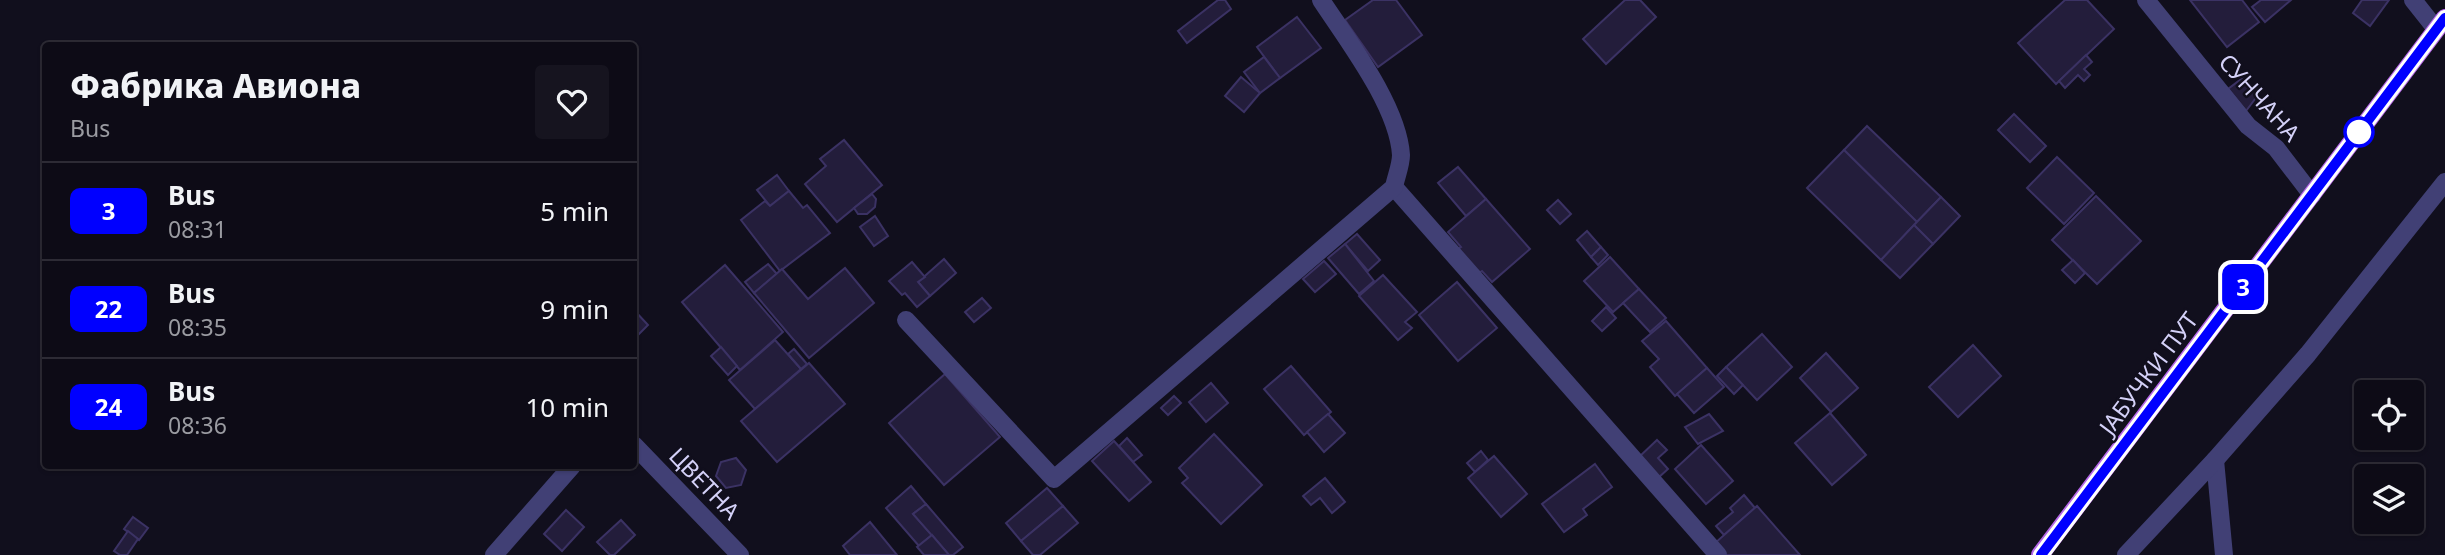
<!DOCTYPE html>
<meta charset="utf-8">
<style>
:root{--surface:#0d0b16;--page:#16141f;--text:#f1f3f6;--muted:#9a9ba1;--line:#2d2b35}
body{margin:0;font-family:"Noto Sans",sans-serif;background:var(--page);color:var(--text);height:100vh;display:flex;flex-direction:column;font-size:26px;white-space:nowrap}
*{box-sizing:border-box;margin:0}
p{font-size:23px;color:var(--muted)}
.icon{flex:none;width:38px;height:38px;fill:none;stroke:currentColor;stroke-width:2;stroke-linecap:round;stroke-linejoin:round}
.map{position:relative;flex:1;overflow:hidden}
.sheet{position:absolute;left:42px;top:42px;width:595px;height:427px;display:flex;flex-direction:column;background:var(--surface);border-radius:7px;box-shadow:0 2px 5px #0004,0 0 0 2px var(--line)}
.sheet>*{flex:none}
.badge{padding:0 14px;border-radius:10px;font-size:24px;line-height:46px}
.fabs{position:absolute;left:2354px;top:380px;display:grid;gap:14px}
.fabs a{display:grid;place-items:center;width:70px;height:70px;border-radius:7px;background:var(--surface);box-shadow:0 2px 5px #0004,0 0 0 2px var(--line);font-size:35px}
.map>.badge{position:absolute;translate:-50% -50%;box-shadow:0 0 0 4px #fff}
.round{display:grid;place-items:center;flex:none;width:74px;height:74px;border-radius:7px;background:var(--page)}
.head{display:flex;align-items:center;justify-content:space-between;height:119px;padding:0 28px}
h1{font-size:33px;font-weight:800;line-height:52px}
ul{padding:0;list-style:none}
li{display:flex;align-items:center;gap:21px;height:98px;padding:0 28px;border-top:2px solid var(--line)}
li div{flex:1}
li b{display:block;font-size:26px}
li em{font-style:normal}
li .badge{min-width:77px;font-weight:700;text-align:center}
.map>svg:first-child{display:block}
.building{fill:#231d3b;stroke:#3b3264;stroke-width:2}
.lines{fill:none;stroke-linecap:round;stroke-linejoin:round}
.minor{stroke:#414075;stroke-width:18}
.major{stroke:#b567e9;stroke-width:18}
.line-casing{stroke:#fff;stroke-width:16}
.line{stroke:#00f;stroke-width:10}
.stop-dot{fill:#fff;stroke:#00f;stroke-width:3.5}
.labels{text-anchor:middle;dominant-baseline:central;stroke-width:5;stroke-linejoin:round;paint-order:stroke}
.street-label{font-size:23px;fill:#d4d1f8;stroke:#110f1d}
</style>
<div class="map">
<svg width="2445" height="555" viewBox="0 0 2445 555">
<rect width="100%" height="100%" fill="#110f1d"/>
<g class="building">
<polygon points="1218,0 1225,0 1231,9 1187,43 1178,31"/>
<polygon points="1373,0 1396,0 1422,35 1378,67 1345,20"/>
<polygon points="1625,0 1640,0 1656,17 1606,64 1583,39"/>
<polygon points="2065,0 2087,0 2114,29 2056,84 2018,43"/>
<polygon points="2190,0 2242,0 2259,22 2227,47"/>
<polygon points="2261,0 2291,0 2265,22 2252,7"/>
<polygon points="2362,0 2389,0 2370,26 2353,13"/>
<polygon points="1297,17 1321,48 1280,78 1257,47"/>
<polygon points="2086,55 2092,62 2084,69 2090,75 2084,81 2078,75 2065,88 2059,81"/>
<polygon points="1264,57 1280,78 1260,93 1244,72"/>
<polygon points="1241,77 1260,93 1244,112 1225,96"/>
<polygon points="2244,77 2258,95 2246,111 2228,89"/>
<polygon points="2014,114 2046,146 2030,162 1998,130"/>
<polygon points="1867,126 1941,197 1917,222 1844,150"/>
<polygon points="844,140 882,185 837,222 805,184 826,166 820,159"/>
<polygon points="1844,150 1917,222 1881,260 1807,188"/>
<polygon points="2057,157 2094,193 2064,224 2027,188"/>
<polygon points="1458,167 1486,199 1466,216 1438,183"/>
<polygon points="777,175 789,191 770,206 757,190"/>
<polygon points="789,191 803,208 807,205 830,233 780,271 741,220 765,201 770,206"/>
<polygon points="872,194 876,199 875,207 867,214 858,214 854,208"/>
<polygon points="2096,196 2141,241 2097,284 2052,240"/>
<polygon points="1941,197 1960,216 1933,244 1914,225"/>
<polygon points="1486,199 1530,249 1492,282 1482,271 1479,273 1458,249 1461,247 1448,232"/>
<polygon points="1558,200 1571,214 1560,224 1547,210"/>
<polygon points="875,216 888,236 874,246 860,227"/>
<polygon points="1914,225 1933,244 1900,278 1881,260"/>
<polygon points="1587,231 1601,247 1591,257 1577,240"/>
<polygon points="1357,234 1380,260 1368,271 1345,244"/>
<polygon points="1345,244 1374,281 1359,294 1328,258"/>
<polygon points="1601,247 1608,255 1598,265 1591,257"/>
<polygon points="1610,257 1639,289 1613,312 1584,281"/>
<polygon points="944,259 956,273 930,296 918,282"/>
<polygon points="2073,260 2085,273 2075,283 2062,270"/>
<polygon points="1324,261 1336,274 1315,292 1303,279"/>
<polygon points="912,262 925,277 918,282 930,296 917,307 905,293 902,295 889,281"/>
<polygon points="768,264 777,274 754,293 745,282"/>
<polygon points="725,265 783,332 740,370 682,302"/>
<polygon points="845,268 874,303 809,358 754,293 782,269 808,299"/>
<polygon points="1383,275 1417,312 1405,322 1412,328 1398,340 1359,296"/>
<polygon points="1457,282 1497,328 1458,361 1419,315"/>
<polygon points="1639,289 1666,318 1650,332 1623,303"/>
<polygon points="982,298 991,308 974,322 965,312"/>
<polygon points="1606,307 1616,318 1602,331 1592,321"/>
<polygon points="634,310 648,325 634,339"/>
<polygon points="1666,321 1707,368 1675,396 1650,367 1659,359 1642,341"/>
<polygon points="1762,334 1792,367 1757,400 1726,367"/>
<polygon points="775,340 801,369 755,409 729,380"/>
<polygon points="1973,345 2001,376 1958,417 1929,387"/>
<polygon points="721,347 737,366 728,375 711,356"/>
<polygon points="794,349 807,364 801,369 788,354"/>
<polygon points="1826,353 1858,388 1831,412 1800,378"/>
<polygon points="809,363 845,404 777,462 741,421"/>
<polygon points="1291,366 1331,412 1304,435 1264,389"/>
<polygon points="1726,367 1743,385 1734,394 1717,376"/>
<polygon points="1707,368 1724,387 1694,413 1677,394"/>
<polygon points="945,374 1000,437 944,485 889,423"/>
<polygon points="1211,383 1228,403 1206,422 1189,402"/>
<polygon points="1174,396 1181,403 1168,415 1161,408"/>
<polygon points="1830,413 1866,455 1832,485 1795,443"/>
<polygon points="1328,414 1345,433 1324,452 1307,432"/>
<polygon points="1709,414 1723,431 1698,444 1685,427"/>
<polygon points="1214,434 1262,485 1221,524 1182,483 1188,478 1179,468"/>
<polygon points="1127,438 1142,455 1133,462 1119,446"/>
<polygon points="1657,440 1667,450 1658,458 1668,469 1658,478 1639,457"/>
<polygon points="1114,441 1151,482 1129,501 1092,461"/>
<polygon points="1701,445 1733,481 1706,504 1675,469"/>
<polygon points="1481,451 1488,460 1475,472 1467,463"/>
<polygon points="1494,456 1527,494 1501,517 1468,478"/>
<polygon points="736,458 746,470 741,485 726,488 716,476 721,462"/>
<polygon points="1595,464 1612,487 1583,509 1587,515 1564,532 1542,504"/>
<polygon points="1325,478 1345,502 1332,513 1320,498 1311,505 1303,496"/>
<polygon points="911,486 926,504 913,514 932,535 919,546 886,508"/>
<polygon points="1047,488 1063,506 1021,541 1006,523"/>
<polygon points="1744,495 1755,508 1724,535 1716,526 1733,512 1730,508"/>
<polygon points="926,504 963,547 953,555 949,555 913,514"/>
<polygon points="1063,506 1078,523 1040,555 1033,555 1021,541"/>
<polygon points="1757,506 1800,555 1725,555 1715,543"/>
<polygon points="566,510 584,527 562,551 544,534"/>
<polygon points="133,517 148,528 139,540 124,529"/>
<polygon points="621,520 635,535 614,555 610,555 597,542"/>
<polygon points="870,522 897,555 850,555 843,546"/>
<polygon points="128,531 138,539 127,555 120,555 114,551"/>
<polygon points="932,535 949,555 924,555 917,547"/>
</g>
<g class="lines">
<g class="minor">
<polyline points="2146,0 2248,126 2276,148 2312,195"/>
<polyline points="2413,0 2436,29"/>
<polyline points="1394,187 1718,555"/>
<path d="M906,320L1054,479L1394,187C1396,177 1401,165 1401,155C1398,106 1348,41 1321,0"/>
<polyline points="634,445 740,555"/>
<polyline points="2215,460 2224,555"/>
<polyline points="494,555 572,466"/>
<polyline points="2126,555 2215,460 2308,354 2445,182"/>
</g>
<polyline class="major" points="2040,555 2445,18"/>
</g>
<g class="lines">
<g class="line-casing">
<polyline id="line" points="2041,555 2445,18"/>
</g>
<use href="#line" class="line"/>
</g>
<circle class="stop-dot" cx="2359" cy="132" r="14"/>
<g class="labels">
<g class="street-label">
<text transform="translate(2260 97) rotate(48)">СУНЧАНА</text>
<text transform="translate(2148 373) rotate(-53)">ЈАБУЧКИ ПУТ</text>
<text transform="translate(705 483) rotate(46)">ЦВЕТНА</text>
</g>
</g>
</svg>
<div class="fabs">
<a><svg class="icon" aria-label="locate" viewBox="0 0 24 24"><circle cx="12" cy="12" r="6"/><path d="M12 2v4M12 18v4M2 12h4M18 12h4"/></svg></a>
<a><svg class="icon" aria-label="layers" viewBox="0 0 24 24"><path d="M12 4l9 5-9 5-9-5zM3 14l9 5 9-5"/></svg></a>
</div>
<b class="badge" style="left:2243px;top:287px;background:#00f;color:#fff">3</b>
<section class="sheet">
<div class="head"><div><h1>Фабрика Авиона</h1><p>Bus</p></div><a class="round"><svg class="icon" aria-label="heart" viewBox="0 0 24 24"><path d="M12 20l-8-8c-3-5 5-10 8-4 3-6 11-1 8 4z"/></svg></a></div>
<ul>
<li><span class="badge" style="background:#00f;color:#fff">3</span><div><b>Bus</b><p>08:31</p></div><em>5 min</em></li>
<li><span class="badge" style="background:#00f;color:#fff">22</span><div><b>Bus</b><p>08:35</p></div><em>9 min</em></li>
<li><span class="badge" style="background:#00f;color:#fff">24</span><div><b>Bus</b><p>08:36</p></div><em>10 min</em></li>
</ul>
</section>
</div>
